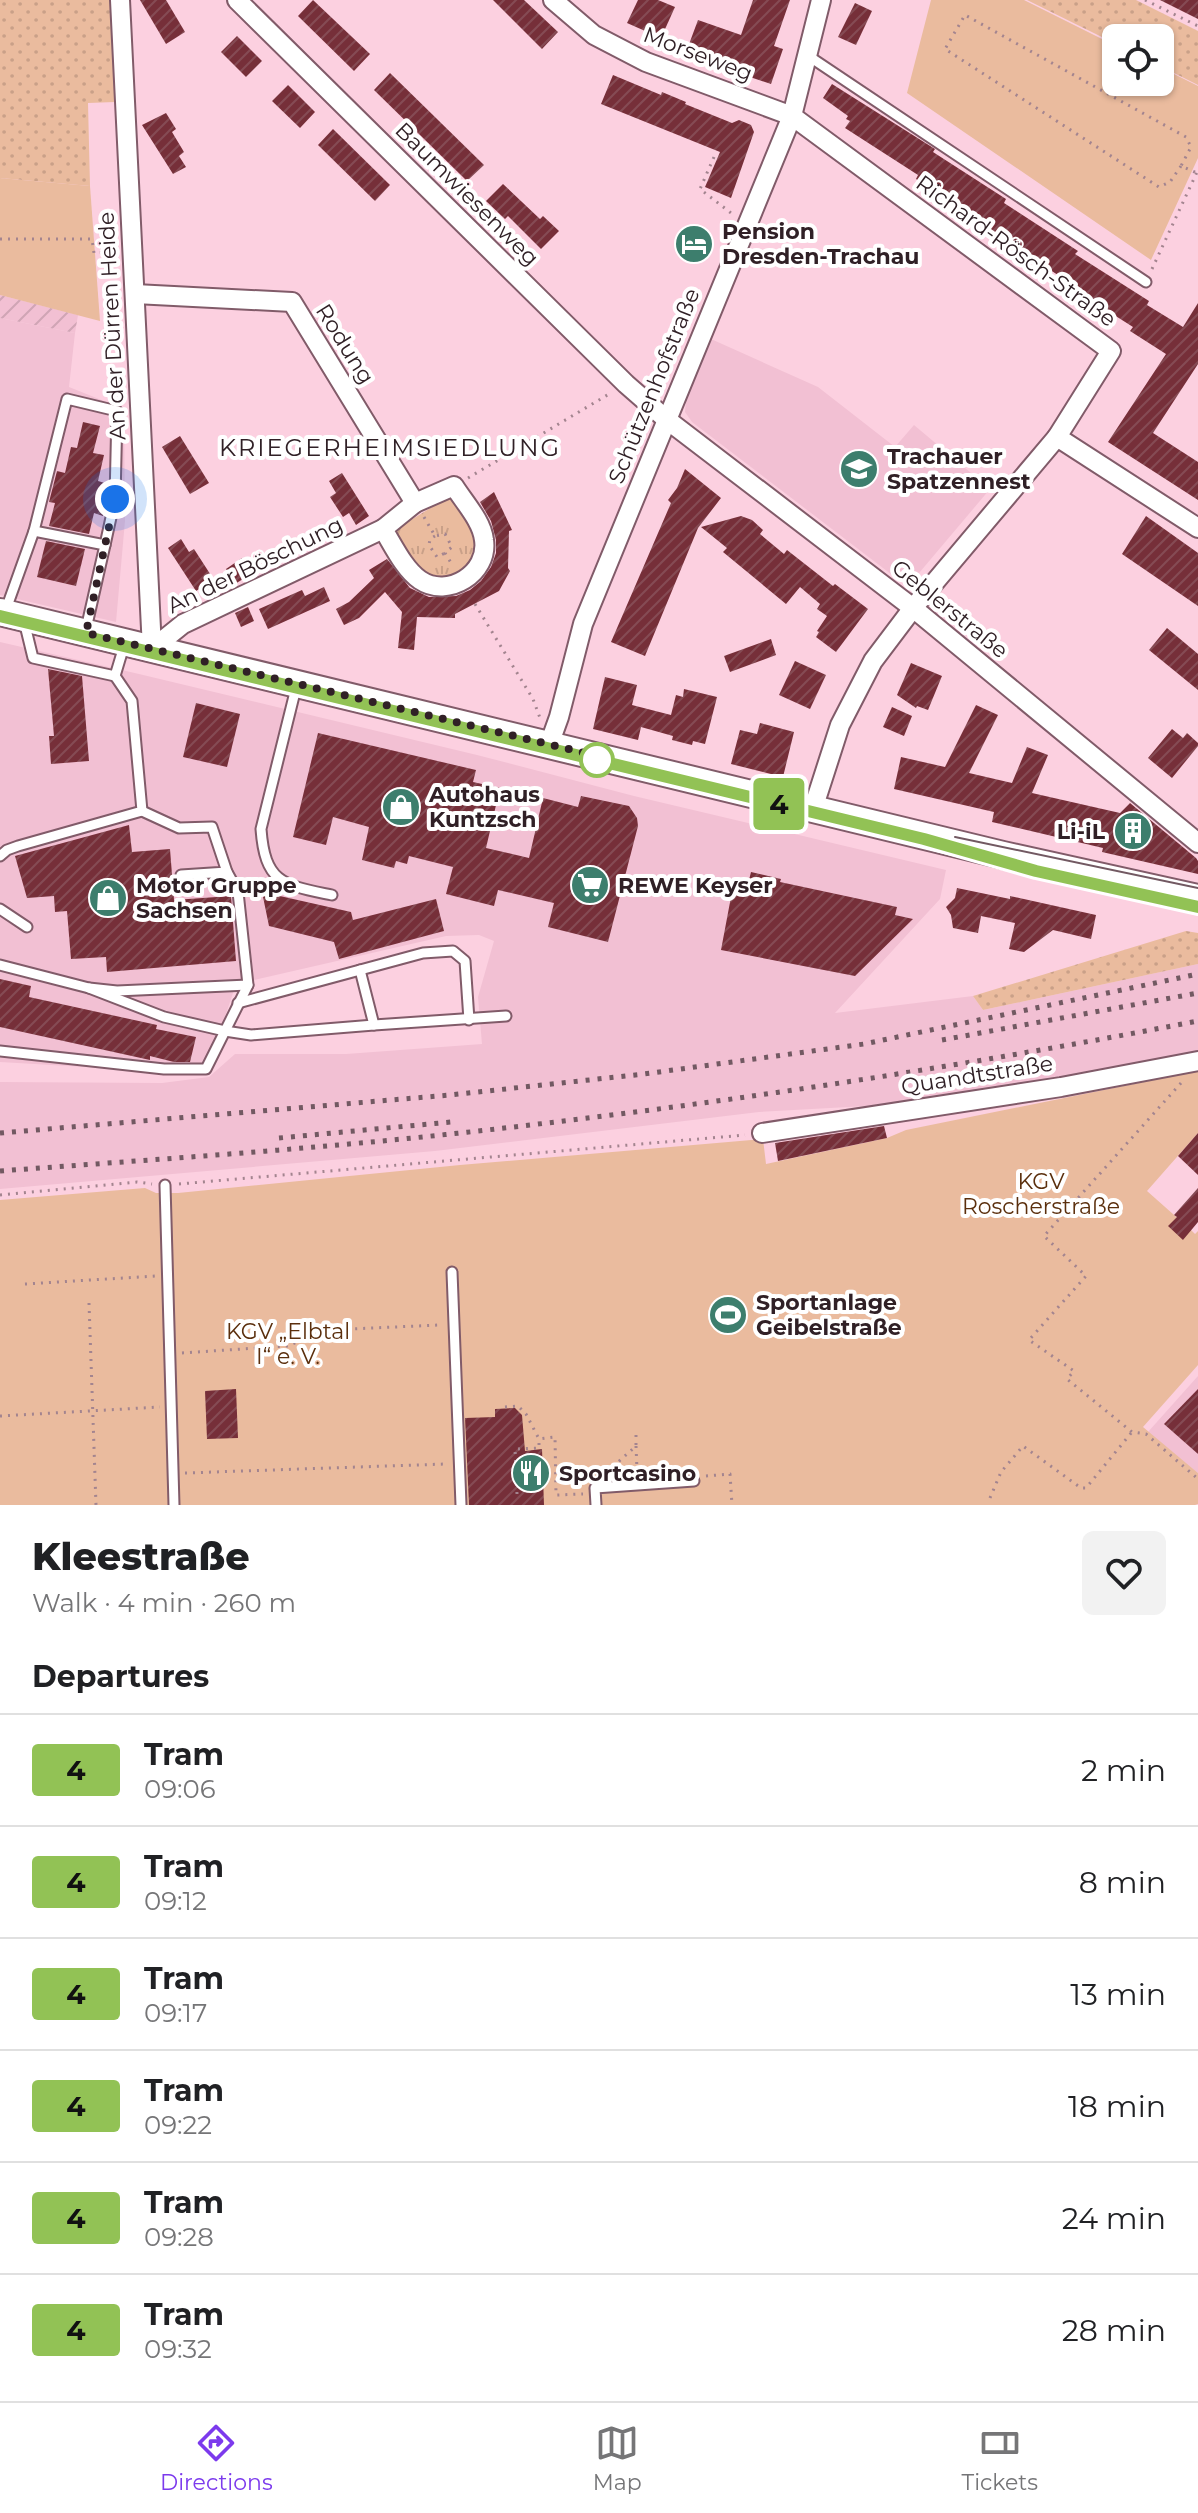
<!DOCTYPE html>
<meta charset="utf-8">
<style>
:root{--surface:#fff;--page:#f2f2f2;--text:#202124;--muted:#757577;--line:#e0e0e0;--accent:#7c3aed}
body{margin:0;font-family:Montserrat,sans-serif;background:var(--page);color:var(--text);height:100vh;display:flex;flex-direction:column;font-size:30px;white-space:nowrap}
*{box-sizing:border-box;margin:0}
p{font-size:26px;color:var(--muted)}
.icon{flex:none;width:44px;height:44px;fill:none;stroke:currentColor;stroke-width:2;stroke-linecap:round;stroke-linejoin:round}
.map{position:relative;height:1505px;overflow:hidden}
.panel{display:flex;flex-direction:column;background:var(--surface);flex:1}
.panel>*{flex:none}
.badge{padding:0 16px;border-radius:6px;font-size:28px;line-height:52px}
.fabs{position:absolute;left:1102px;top:24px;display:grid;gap:16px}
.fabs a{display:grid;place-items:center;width:72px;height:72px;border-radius:12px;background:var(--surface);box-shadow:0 2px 6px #0004;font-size:40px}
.you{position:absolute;width:40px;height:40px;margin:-20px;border:6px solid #fff;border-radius:50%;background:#1a73e8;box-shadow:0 0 0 12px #1a73e833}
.map>.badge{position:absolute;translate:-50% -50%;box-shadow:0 0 0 4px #fff}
h2{padding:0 32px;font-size:30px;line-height:72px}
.round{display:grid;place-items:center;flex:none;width:84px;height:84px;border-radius:12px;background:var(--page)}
.head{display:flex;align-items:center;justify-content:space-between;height:136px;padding:0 32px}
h1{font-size:38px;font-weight:800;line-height:60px}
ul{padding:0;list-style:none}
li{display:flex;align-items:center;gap:24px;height:112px;padding:0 32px;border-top:2px solid var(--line)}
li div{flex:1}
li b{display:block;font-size:30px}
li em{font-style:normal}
li .badge{min-width:88px;font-weight:700;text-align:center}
.tabs{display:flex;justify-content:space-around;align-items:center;height:112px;border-top:2px solid var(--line);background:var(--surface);font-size:22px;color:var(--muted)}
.tabs a{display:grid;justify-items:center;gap:4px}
.tabs .active{color:var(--accent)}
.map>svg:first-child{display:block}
.built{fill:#f2c0d3}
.industrial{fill:url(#industrial-furrows)}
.grass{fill:url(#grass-dots)}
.park{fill:url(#park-tufts)}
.garden{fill:#eabb9e}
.building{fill:url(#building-hatch)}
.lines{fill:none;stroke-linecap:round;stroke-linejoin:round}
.lane-casing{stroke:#815b69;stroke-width:13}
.street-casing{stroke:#815b69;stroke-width:22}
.secondary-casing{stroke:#815b69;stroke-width:30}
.path{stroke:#a3848f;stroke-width:3;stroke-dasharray:2 6;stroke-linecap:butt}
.lane{stroke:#fff;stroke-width:9}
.street{stroke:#fff;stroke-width:18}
.secondary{stroke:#fff;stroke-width:26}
.tram{stroke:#725962;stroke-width:2}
.rail{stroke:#725962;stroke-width:5;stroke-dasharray:4 8;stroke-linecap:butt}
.line-casing{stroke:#fff;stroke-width:18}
.line{stroke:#92c255;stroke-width:12}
.walk{stroke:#302026;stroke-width:8;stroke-dasharray:0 14.4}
.stop-dot{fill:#fff;stroke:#92c255;stroke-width:4}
.labels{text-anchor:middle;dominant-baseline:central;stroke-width:8;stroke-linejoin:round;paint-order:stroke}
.street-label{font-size:22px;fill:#302026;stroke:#fff}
.poi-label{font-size:22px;font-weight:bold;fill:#302026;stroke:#fff;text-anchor:start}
.park-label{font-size:22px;fill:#5b2f0d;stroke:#fff}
.neighbourhood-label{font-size:24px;letter-spacing:2px;fill:#302026;stroke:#fff}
</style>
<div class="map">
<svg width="1198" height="1505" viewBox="0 0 1198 1505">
<defs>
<pattern id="industrial-furrows" width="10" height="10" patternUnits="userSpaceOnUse" patternTransform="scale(2)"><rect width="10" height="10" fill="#f2c0d3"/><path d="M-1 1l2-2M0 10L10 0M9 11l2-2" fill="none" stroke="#d0a5b5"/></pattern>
<pattern id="grass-dots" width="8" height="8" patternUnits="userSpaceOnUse" patternTransform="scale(2)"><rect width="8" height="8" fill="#eabb9e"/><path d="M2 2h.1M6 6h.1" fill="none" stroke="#c9a088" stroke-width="1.8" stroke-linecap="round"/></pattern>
<pattern id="park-tufts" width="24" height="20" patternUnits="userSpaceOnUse" patternTransform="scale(2)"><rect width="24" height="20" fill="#eabb9e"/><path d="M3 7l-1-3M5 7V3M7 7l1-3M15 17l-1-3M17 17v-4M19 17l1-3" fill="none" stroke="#c9a088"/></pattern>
<pattern id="building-hatch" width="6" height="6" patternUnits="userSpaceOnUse" patternTransform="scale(2)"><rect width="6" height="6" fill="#762f39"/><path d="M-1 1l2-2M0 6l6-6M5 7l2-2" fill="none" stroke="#854b54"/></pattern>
</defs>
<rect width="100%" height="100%" fill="#fcd0e0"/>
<g class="built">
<polygon points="0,318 75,333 69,387 124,409 125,521 116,622 0,595"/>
<polygon points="711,339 818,387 895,447 914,425 990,489 914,579 908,583 900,581 692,422 685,412 686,400"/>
<polygon points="0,642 139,674 477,755 634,796 946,870 940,899 835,1013 973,996 983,1010 1198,964 1198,1052 1071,1078 903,1104 759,1112 435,1151 0,1189 0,1082 162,1083 209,1077 235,1054 346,1054 482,1044 478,997 494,941 479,935 446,936 236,984 206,1074 0,1062"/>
<polygon points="1198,1376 1198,1473 1148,1432"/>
</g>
<polygon class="industrial" points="0,295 78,315 75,333 0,318"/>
<g class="grass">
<polygon points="0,0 111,0 115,102 88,103 90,186 0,178"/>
<polygon points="1027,0 1136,0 1198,31 1198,85 1160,66 1160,38 1116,38 1116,44"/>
<polygon points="1186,931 1198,933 1198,964 983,1010 973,996"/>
</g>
<path class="park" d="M450,496C456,504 465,513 469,522C483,553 467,577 434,580L414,565L393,531Z"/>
<g class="garden">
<polygon points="931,0 1024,0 1116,46 1116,82 1160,82 1160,67 1198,86 1198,158 1151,260 907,93"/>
<polygon points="0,178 90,186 100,321 0,295"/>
<polygon points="1198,1071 1198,1133 1147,1191 1191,1230 1195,1234 1198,1231 1198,1365 1143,1427 1198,1473 1198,1504 1195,1505 0,1505 0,1200 145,1188 156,1193 178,1193 460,1165 763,1139 766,1164 887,1138 906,1130"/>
</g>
<g class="building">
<polygon points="140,0 166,0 185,32 166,44"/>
<polygon points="313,0 370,54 354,71 298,16"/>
<polygon points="493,0 524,0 558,32 542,49"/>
<polygon points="638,0 658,0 675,7 661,38 627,23"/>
<polygon points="753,0 790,0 774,46 783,49 771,84 685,55 698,20 741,35"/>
<polygon points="1160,0 1198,0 1198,19"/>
<polygon points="855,3 872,11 856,45 838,37"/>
<polygon points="237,36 262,61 246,77 221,52"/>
<polygon points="390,73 484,165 467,181 374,90"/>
<polygon points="613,75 661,95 662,92 686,102 685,104 732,123 739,120 751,125 754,132 731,198 705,187 720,152 601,104"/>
<polygon points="832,84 935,149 933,152 1006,199 1004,203 1078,251 1075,254 1149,301 1147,305 1183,327 1198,303 1198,364 1153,433 1198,462 1198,500 1108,442 1166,354 1130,331 1133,327 1059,280 1061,277 987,229 989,226 916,179 918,175 845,128 850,121 846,119 848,116 823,98"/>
<polygon points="288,85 315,112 300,128 272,101"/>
<polygon points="166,113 176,129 172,132 184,152 179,156 186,167 173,174 142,125"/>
<polygon points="333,129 390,185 375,201 318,145"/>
<polygon points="503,184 540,219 543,216 559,231 541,249 508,216 505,219 486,201"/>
<polygon points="83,422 100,426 93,453 104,455 98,481 108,484 103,516 94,513 89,534 49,526 55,503 49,502 57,471 65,473 71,447 77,448"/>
<polygon points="180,436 209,483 190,494 162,447"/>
<polygon points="685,469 721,498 698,528 645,656 611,642 671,503 668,500 677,488"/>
<polygon points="342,473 369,516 356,525 349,513 343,517 330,497 336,493 329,481"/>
<polygon points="494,492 512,530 509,531 508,568 510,571 499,591 455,614 455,618 417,617 414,650 398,648 402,612 385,592 359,618 344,625 336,609 349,602 374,578 369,570 387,559 410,588 429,597 456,596 470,590 481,581 491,567 496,553 496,540 491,521 480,502"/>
<polygon points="741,516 752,520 763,530 760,534 784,554 787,550 833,586 835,584 868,609 836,652 816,637 819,632 817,631 827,616 817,609 820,604 800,587 786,604 723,552 727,548 701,527"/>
<polygon points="1146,516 1198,553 1198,606 1122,554"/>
<polygon points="181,539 189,552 194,549 214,580 196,591 168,548"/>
<polygon points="46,541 85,549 76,586 37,577"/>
<polygon points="242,558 251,574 235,584 226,569"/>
<polygon points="324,587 330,601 268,629 259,609 302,590 305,596"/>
<polygon points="248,607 254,621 241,627 235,613"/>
<polygon points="1167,628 1198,654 1198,690 1149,650"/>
<polygon points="771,639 776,655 730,672 724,656"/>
<polygon points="795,661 826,675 810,709 779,695"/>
<polygon points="911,663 942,676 928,710 917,706 916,708 897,695"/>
<polygon points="48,669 82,676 89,761 51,764 49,736 54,736"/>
<polygon points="605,677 637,685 632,705 671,715 676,695 683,697 684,689 717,697 705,744 693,741 692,745 672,740 673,736 641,727 638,740 593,729"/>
<polygon points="196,703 240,714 227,767 183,757"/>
<polygon points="976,705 998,715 969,773 1012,783 1027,747 1048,755 1032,793 1120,813 1130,803 1196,858 1198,861 1198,874 1102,852 1103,848 992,822 994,812 894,789 901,757 945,767"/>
<polygon points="892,707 912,716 904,736 883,727"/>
<polygon points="760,723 794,732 783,777 731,764 740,730 757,734"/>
<polygon points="1172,729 1183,738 1187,733 1198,743 1198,746 1172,778 1148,758"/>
<polygon points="318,733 476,770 473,782 500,788 486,848 529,858 543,798 578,807 581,796 629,806 637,818 638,826 608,942 548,927 554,903 498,890 494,906 446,894 453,867 409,856 407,864 396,861 394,868 362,860 369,827 333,817 326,845 293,837"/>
<polygon points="129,825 132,852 170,849 174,900 231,896 236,961 107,972 106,957 71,959 67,911 55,912 54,896 27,898 15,856"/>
<polygon points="751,872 781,879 780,882 897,907 895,915 913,919 855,976 721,950 734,881 748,884"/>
<polygon points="957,888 1010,899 1010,896 1096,915 1091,939 1053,930 1024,952 1009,949 1015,923 981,916 978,933 953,928 951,915 946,907 955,898"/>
<polygon points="262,892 351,912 353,920 436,899 444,931 339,959 334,942 269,926"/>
<polygon points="0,979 31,986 29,997 157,1025 156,1029 196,1037 190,1062 174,1062 150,1056 150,1060 0,1027"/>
<polygon points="884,1126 887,1138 778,1161 775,1143"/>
<polygon points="1198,1133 1198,1175 1178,1156"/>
<polygon points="1198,1188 1198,1222 1183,1240 1168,1226 1177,1217 1174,1215"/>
<polygon points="236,1389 238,1438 207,1439 205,1391"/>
<polygon points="1198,1389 1198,1454 1164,1424"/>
<polygon points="515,1408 522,1415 525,1451 542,1449 544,1505 469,1505 465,1418 495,1417 495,1409"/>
</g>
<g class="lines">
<g class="lane-casing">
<g id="lane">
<polyline points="807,55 1146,282"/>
<polyline points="34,531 67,399 117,411 115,499 105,545"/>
<polyline points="5,612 34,531 105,545 86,629"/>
<polyline points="24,621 33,658 115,676 124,646"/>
<path d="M296,688L261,829C265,884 284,885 332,895"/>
<polyline points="142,811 179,828 212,827 227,872 181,875"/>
<polyline points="0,856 7,850 18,846 142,811 132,701 115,676"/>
<polyline points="0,909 27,927"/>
<polyline points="0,965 89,988 117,991 248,985"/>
<polyline points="360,970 374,1025 506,1016"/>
<polyline points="89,988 164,1017 225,1031 251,1035 374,1025"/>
<polyline points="238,1003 423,953 453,951 465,961 469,1020"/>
<polyline points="0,1051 164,1069 206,1069 248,985 238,892 227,872"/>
<polyline points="165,1185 174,1505"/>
<polyline points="452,1272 461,1505"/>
<polyline points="596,1505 595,1488 694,1481"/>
</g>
</g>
<g class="street-casing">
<g id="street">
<polyline points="120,0 152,649 183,624 383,529"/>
<polyline points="237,0 626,384 666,419 913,608 1198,843"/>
<polyline points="553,0 594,35 646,62 792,116 1111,351 1057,437 913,608 873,661 840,725 813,809"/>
<polyline points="135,294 292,302 415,503"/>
<polyline points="1057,437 1198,528"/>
<path d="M454,486C464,502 482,521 484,540C489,573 448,599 420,580C404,569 393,545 383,529L415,503Z"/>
<polyline points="549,745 559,717 583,624 792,116 821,0"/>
<polyline points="762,1133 1061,1087 1198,1061"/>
</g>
</g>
<g class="secondary-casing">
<polyline id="secondary" points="0,612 1003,855 1198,898"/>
</g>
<g class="path">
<polyline points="1145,0 1198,26"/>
<polyline points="714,157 700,189 731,213"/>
<polyline points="1181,166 1170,182 1159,187 945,49 965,15 1186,137 1191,147 1181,166 1197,173"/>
<polyline points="0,239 92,239 94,253 116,252"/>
<polyline points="1152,269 1198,170"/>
<polyline points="468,478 609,394"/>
<polyline points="424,517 435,536 445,534 452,547 445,553 453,566"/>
<polyline points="435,536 430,539 429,545 437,557 445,553"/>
<polyline points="475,604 533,699 540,718"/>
<polyline points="1181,1083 1044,1236 1086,1276 1029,1340 1074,1371 1067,1379 1132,1432 1146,1434 1198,1479"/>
<polyline points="179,1184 745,1135"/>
<polyline points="0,1195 137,1182 152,1184"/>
<polyline points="25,1284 156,1276"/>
<polyline points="89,1303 96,1505"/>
<polyline points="182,1353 287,1346 319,1334 350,1329 439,1325"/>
<polyline points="505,1407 518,1406 526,1414 539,1439 555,1437 556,1495 583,1494"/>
<polyline points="0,1416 160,1407"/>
<polyline points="636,1446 637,1470"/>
<polyline points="607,1472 636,1446 636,1434"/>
<polyline points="185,1473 445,1464"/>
<polyline points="706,1476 730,1474 732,1505"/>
<polyline points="517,1494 515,1449 539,1448 539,1439"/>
<polyline points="990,1498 1001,1472 1023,1446 1081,1488 1086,1488 1132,1432"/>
</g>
<use href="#lane" class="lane"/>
<use href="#street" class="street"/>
<use href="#secondary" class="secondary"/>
<g class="tram">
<polyline points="0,616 924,839 1036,871 1198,907"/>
<polyline points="955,837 1198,888"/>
</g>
<g class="rail">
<polyline points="942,1040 1198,993"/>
<polyline points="0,1133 450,1095 644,1074 864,1044 1198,974"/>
<polyline points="279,1138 451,1122"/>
<path d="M0,1171C159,1159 319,1149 478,1131C720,1104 959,1067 1198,1021"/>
</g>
</g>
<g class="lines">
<g class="line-casing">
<polyline id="line" points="0,616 924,839 1036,871 1198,907"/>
</g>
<use href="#line" class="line"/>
<polyline class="walk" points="115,499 86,633 610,759 597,760"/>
</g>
<defs>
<g id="hotel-disc" transform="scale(2)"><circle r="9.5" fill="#3d7e6d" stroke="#fff"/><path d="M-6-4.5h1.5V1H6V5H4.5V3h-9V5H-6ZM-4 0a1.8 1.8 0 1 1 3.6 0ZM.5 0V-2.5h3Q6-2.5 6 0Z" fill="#fff"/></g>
<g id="school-disc" transform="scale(2)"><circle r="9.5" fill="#3d7e6d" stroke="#fff"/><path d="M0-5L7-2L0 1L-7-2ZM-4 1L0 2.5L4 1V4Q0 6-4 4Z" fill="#fff"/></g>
<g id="shop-disc" transform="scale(2)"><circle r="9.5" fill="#3d7e6d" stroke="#fff"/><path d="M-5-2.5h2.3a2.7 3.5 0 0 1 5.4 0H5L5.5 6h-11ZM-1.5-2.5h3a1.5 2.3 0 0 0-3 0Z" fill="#fff"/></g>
<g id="building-disc" transform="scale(2)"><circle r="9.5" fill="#3d7e6d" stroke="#fff"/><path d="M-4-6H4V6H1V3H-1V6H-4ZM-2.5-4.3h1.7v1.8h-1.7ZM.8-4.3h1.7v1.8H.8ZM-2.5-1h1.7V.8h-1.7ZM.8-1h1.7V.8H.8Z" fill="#fff"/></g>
<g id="supermarket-disc" transform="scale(2)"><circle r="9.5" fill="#3d7e6d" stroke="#fff"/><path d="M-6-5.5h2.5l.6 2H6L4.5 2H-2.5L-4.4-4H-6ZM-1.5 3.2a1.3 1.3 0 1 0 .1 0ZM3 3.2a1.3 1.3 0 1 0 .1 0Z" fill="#fff"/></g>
<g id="stadium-disc" transform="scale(2)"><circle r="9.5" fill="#3d7e6d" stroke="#fff"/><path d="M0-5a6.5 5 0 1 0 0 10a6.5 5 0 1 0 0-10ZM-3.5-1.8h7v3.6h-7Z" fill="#fff"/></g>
<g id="restaurant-disc" transform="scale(2)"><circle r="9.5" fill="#3d7e6d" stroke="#fff"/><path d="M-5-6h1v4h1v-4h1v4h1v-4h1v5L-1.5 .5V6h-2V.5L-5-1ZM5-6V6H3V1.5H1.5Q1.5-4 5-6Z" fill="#fff"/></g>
</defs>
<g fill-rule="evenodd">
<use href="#hotel-disc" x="694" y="244"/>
<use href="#school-disc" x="859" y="469"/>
<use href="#shop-disc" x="401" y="807"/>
<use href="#building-disc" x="1133" y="831"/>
<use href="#supermarket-disc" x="590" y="885"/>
<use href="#shop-disc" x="108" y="898"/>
<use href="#stadium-disc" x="728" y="1315"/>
<use href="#restaurant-disc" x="531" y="1473"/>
</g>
<circle class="stop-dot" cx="597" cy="760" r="16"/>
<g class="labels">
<g class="street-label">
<text transform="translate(698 54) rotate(21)">Morseweg</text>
<text transform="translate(467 194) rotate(45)">Baumwiesenweg</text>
<text transform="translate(1016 251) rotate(36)">Richard-Rösch-Straße</text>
<text transform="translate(112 326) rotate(-93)">An der Dürren Heide</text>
<text transform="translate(345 344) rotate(58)">Rodung</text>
<text transform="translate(654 386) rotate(-68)">Schützenhofstraße</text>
<text transform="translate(255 565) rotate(-26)">An der Böschung</text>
<text transform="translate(950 609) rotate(39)">Geblerstraße</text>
<text transform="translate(977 1075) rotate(-9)">Quandtstraße</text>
</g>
<g class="poi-label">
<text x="722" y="231">Pension<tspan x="722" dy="25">Dresden-Trachau</tspan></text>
<text x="887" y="456">Trachauer<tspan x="887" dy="25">Spatzennest</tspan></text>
<text x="429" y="794">Autohaus<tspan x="429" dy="25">Kuntzsch</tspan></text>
<text x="1105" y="831" text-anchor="end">Li-iL</text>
<text x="136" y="885">Motor Gruppe<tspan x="136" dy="25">Sachsen</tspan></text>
<text x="618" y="885">REWE Keyser</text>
<text x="756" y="1302">Sportanlage<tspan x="756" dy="25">Geibelstraße</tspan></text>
<text x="559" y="1473">Sportcasino</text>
</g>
<g class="park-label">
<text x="1041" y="1181">KGV<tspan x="1041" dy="25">Roscherstraße</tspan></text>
<text x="288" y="1331">KGV „Elbtal<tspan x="288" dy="25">I“ e. V.</tspan></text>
</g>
<g class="neighbourhood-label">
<text x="390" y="447">KRIEGERHEIMSIEDLUNG</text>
</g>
</g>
</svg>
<div class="fabs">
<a><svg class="icon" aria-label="locate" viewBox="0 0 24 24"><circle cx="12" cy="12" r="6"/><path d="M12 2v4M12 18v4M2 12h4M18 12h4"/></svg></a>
</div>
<div class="you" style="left:115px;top:499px"></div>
<b class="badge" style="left:779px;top:804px;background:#92c255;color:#111">4</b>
</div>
<section class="panel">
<div class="head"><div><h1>Kleestraße</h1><p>Walk · 4 min · 260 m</p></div><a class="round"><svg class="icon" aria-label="heart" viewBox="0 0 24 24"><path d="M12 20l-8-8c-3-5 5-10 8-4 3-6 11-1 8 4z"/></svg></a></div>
<h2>Departures</h2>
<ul>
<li><span class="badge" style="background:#92c255;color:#111">4</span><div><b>Tram</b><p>09:06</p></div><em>2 min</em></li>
<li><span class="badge" style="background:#92c255;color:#111">4</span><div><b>Tram</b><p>09:12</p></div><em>8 min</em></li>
<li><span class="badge" style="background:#92c255;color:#111">4</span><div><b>Tram</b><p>09:17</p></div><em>13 min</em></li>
<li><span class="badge" style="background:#92c255;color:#111">4</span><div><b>Tram</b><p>09:22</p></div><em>18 min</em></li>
<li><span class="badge" style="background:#92c255;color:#111">4</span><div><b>Tram</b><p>09:28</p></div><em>24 min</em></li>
<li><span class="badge" style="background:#92c255;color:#111">4</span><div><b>Tram</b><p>09:32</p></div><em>28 min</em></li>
</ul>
</section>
<nav class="tabs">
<a class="active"><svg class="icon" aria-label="directions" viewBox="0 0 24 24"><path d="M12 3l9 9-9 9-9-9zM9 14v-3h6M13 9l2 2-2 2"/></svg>Directions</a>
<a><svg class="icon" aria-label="map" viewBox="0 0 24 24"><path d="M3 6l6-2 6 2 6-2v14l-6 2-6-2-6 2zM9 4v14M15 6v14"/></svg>Map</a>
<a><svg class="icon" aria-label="tickets" viewBox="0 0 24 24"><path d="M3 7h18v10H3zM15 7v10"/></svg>Tickets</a>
</nav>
